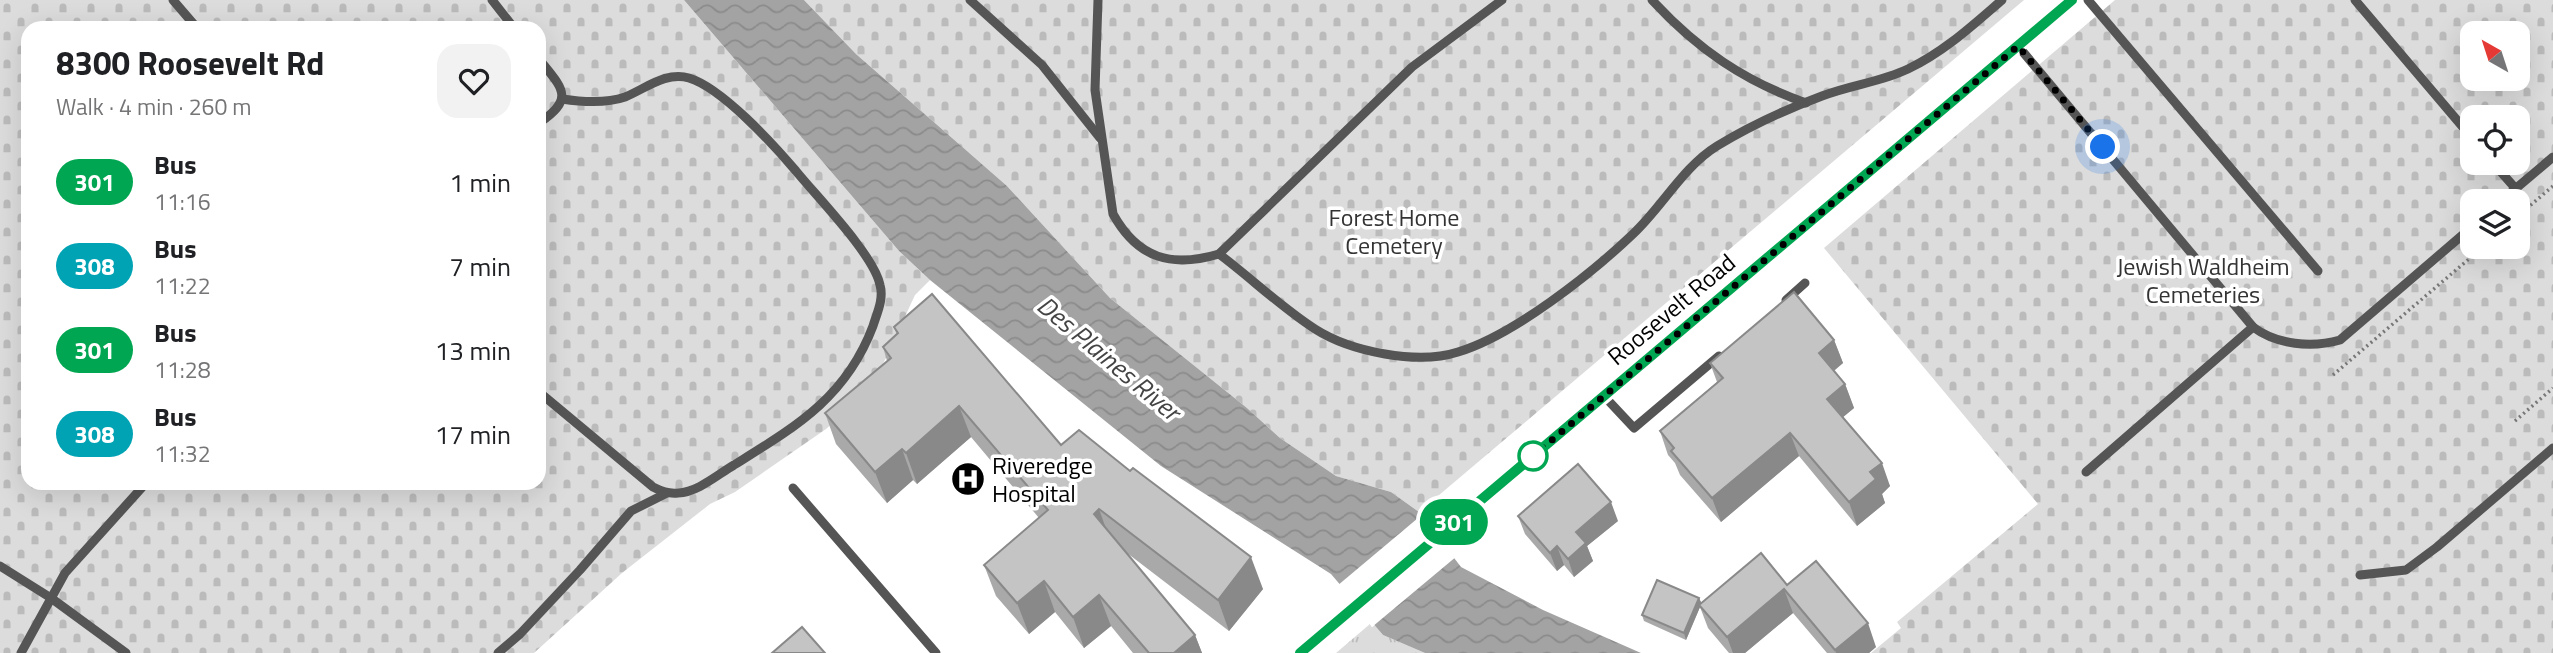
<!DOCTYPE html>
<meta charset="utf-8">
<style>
:root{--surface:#fff;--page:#f2f2f2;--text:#202124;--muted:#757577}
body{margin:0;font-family:"Titillium Web",sans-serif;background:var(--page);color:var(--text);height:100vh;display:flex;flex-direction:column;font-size:26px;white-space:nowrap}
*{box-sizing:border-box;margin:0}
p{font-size:23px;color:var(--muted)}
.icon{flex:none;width:38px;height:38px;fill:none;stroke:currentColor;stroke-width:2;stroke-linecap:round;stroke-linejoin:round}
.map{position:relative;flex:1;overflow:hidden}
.side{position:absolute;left:21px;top:21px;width:525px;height:469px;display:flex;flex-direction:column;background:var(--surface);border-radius:21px;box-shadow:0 7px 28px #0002}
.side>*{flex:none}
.badge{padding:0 14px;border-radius:23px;font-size:24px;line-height:46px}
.needle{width:46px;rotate:321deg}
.fabs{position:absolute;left:2460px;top:21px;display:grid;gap:14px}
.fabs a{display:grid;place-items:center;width:70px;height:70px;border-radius:14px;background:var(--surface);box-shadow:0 7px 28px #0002;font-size:35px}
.you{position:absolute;width:35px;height:35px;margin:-18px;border:5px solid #fff;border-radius:50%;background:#1a73e8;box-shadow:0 0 0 10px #1a73e833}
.map>.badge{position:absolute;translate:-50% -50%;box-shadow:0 0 0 4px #fff}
.round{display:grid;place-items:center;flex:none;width:74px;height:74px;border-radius:21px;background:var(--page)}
.headline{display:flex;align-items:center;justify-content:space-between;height:119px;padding:0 35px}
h1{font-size:33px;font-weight:700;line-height:52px}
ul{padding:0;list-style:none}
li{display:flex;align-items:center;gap:21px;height:84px;padding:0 35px}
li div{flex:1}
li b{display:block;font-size:26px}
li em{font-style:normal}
li .badge{min-width:77px;font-weight:700;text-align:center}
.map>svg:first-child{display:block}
.cemetery{fill:url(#cemetery-stones);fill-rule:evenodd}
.park{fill:url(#park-tufts)}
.water{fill:url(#water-waves)}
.pier{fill:#fff}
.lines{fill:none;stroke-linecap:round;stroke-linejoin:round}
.path{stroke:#777;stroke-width:3.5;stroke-dasharray:2 3.5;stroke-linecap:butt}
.service{stroke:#555;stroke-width:9}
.secondary{stroke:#222;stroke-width:14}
.wall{fill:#a9a9a9}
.shaded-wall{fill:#898989}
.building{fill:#c4c4c4;stroke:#898989;stroke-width:2}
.line-casing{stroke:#fff;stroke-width:16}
.line{stroke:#00a651;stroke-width:10}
.walk{stroke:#000;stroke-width:7;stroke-dasharray:0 12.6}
.stop-dot{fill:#fff;stroke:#00a651;stroke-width:3.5}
.labels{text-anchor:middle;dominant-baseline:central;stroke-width:7;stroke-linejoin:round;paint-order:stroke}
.park-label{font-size:24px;fill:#333;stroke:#fff}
.street-label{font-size:24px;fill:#000;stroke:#fff}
.poi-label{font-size:24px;fill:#000;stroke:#fff;text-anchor:start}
.water-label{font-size:26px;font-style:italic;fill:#444;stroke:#fff}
</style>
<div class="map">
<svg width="2553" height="653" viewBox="0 0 2553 653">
<defs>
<pattern id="cemetery-stones" width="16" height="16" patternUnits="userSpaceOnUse" patternTransform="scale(1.75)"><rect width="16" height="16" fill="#dcdcdc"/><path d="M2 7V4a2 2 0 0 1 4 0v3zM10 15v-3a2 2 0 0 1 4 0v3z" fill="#bbb"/></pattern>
<pattern id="park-tufts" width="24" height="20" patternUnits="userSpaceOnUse" patternTransform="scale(1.75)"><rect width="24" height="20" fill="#dcdcdc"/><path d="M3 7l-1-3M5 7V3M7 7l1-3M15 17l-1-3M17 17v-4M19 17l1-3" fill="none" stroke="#bbb"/></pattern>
<pattern id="water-waves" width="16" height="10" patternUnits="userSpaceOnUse" patternTransform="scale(1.75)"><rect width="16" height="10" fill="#a3a3a3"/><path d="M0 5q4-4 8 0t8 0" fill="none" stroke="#8b8b8b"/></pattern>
</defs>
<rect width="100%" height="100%" fill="#fff"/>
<g class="cemetery">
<path d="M0,0H684L899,251L930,280L915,295L877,377L848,410L826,429L735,492L710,504L622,573L534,653H0ZM28,28H539V483H28Z"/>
<polygon points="804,0 2024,0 1419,512 1391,492 1336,476 1280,438 1247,408 1110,298 1007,186 856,54"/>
<path d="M2115,0H2553V653H1871L1901,628L1897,622L2038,504L1824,248ZM2473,33H2518V79H2473ZM2473,117H2518V163H2473ZM2473,201H2518V247H2473Z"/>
</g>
<polygon class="park" points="1370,624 1372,627 1375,625 1383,635 1425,653 1336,653"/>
<polygon class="water" points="684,0 804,0 856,54 1007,186 1110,298 1247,408 1280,438 1336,476 1391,492 1419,512 1461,567 1543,610 1641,653 1425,653 1383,635 1331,574 1161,466 930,280 899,251"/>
<polygon class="pier" points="1424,513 1457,556 1372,627 1337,586"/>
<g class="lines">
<g class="path">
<polyline points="2518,216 2553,186"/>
<polyline points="2333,375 2483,247"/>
<polyline points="2515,421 2553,388"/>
</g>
<g class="service">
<polyline points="173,0 197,28"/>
<polyline points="492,0 514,28"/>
<polyline points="970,0 1042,65 1100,138"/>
<path d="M1098,0L1095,90L1113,214C1138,259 1172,268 1219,254L1412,67L1502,0"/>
<path d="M1652,0C1697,49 1744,81 1806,103"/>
<polyline points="2088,0 2318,271"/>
<polyline points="2355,0 2473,139"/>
<path d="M2018,46L2253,327C2277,345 2312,348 2340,340L2473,226"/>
<path d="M539,59C562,88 576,98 539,123"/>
<polyline points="2493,163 2516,189"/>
<polyline points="2501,201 2553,157"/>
<path d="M1219,254C1251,278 1282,308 1315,329C1351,352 1418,365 1458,352C1514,335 1591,274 1633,234C1662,207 1683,167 1717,146C1750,126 1787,109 1822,96C1850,85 1881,82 1908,69C1944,52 1973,25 2002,0"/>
<polyline points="1786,300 1805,283"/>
<path d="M539,392L653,487C661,491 668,494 678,493C698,492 717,475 734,465C795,427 846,398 873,326C877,313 884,299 880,285C874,255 817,197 796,171C773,144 722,88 689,78C666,71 645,89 625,97C605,104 582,102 562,99"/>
<polyline points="1604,396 1634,428 1719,356"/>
<polyline points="2086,472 2253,327"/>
<polyline points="793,488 936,653"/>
<polyline points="0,566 51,598 126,653"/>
<polyline points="2360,575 2406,570 2437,547 2553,448"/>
<polyline points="21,653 65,573 146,483"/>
<polyline points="498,653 520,634 580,570 631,511 667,493"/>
</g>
<polyline class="secondary" points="1300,653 2072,0"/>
</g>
<g class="wall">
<polygon points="894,327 1061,445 1263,589 1229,631 1127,553 1195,635 1202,653 1133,653 1111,626 1084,648 1055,612 1029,634 996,596 984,565 1039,518 971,437 917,484 913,480 887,503 836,444 825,413 887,361 883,347 897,335"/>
<polygon points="1834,340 1843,363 1834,371 1845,384 1854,408 1843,417 1890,486 1882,494 1885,503 1857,526 1799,456 1721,522 1680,475 1675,463 1668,455 1660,431 1717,382 1710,363"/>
<polygon points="1518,516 1618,521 1587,546 1593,561 1574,577 1564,565 1557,571 1525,534"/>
<polygon points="1787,585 1876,647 1869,653 1827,653 1793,613 1745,653 1729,653 1708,628 1700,607 1686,640 1644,621 1642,615 1699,598 1701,603"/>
</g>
<g class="shaded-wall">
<polygon points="1834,340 1843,363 1827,376 1819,353"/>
<polygon points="1845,384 1854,408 1836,423 1827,399"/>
<polygon points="959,406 971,437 917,484 906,453"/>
<polygon points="1790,433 1799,456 1721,522 1712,498"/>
<polygon points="902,449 913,480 887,503 875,472"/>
<polygon points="1882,463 1890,486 1882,494 1885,503 1857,526 1849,502 1870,472"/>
<polygon points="1611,502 1618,521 1587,546 1593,561 1574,577 1568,559 1576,532"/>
<polygon points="1099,509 1110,540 1094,514"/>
<polygon points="1557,546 1564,565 1557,571 1550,553"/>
<polygon points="1251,557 1263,589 1229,631 1218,600"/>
<polygon points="1044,581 1055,612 1029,634 1017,603"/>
<polygon points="1784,589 1793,613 1745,653 1733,653 1727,637"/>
<polygon points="1099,595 1111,626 1084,648 1073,617"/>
<polygon points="1699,598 1702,604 1699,605 1700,607 1686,640 1684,633"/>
<polygon points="1868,623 1876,647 1869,653 1836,653 1835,650"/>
<polygon points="1195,635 1202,653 1174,653"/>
</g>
<g class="building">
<polygon points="1794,292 1834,340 1819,353 1845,384 1827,399 1882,463 1870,472 1876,479 1849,502 1790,433 1712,498 1671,451 1674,448 1660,431 1723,378 1710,363"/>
<polygon points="932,294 1061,445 1079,430 1130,471 1133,468 1251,557 1218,600 1099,509 1094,514 1195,635 1174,653 1149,653 1099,595 1073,617 1044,581 1017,603 984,565 1048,510 959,406 906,453 902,449 875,472 825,413 891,358 883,347 898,333 894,327"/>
<polygon points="1578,464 1611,502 1576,532 1586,543 1568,559 1557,546 1550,553 1518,516"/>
<polygon points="1761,553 1787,585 1816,561 1868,623 1835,650 1784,589 1727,637 1699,605"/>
<polygon points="1657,580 1699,598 1684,633 1642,615"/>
<polygon points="802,627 825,653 772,653"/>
</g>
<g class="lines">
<g class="line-casing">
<polyline id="line" points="1300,653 2072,0"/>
</g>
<use href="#line" class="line"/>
<polyline class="walk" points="1533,456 2018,46 2103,147"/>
</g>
<defs>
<g id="hospital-disc" transform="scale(1.75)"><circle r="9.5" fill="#000" stroke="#fff"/><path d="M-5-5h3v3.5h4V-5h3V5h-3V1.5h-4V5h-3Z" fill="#fff"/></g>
</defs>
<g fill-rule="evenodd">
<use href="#hospital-disc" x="968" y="479"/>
</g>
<circle class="stop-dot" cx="1533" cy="456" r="14"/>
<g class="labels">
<g class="park-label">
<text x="1394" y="217">Forest Home<tspan x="1394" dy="28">Cemetery</tspan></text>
<text x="2203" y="266">Jewish Waldheim<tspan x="2203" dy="28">Cemeteries</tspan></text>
</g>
<g class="street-label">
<text transform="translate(1671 309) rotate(-40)">Roosevelt Road</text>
</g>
<g class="poi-label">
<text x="992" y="465">Riveredge<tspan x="992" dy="28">Hospital</tspan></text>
</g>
<g class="water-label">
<text transform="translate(1109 358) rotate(40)">Des Plaines River</text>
</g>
</g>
</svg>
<div class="fabs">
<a><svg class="needle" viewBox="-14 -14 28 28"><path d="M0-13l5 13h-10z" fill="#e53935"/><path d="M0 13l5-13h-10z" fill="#757577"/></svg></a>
<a><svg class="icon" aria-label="locate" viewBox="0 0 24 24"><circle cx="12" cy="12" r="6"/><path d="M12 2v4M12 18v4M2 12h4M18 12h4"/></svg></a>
<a><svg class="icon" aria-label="layers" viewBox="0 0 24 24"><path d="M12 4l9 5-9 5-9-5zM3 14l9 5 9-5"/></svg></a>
</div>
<div class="you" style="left:2103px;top:147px"></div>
<b class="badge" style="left:1454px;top:522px;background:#00a651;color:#fff">301</b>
<section class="side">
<div class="headline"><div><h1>8300 Roosevelt Rd</h1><p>Walk · 4 min · 260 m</p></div><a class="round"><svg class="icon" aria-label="heart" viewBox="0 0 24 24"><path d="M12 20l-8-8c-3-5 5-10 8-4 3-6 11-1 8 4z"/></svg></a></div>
<ul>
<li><span class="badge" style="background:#00a651;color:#fff">301</span><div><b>Bus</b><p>11:16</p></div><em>1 min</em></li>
<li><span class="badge" style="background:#00a3b4;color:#fff">308</span><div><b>Bus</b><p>11:22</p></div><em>7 min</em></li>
<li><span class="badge" style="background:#00a651;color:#fff">301</span><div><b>Bus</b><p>11:28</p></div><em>13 min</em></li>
<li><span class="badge" style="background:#00a3b4;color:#fff">308</span><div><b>Bus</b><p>11:32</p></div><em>17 min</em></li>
</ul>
</section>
</div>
